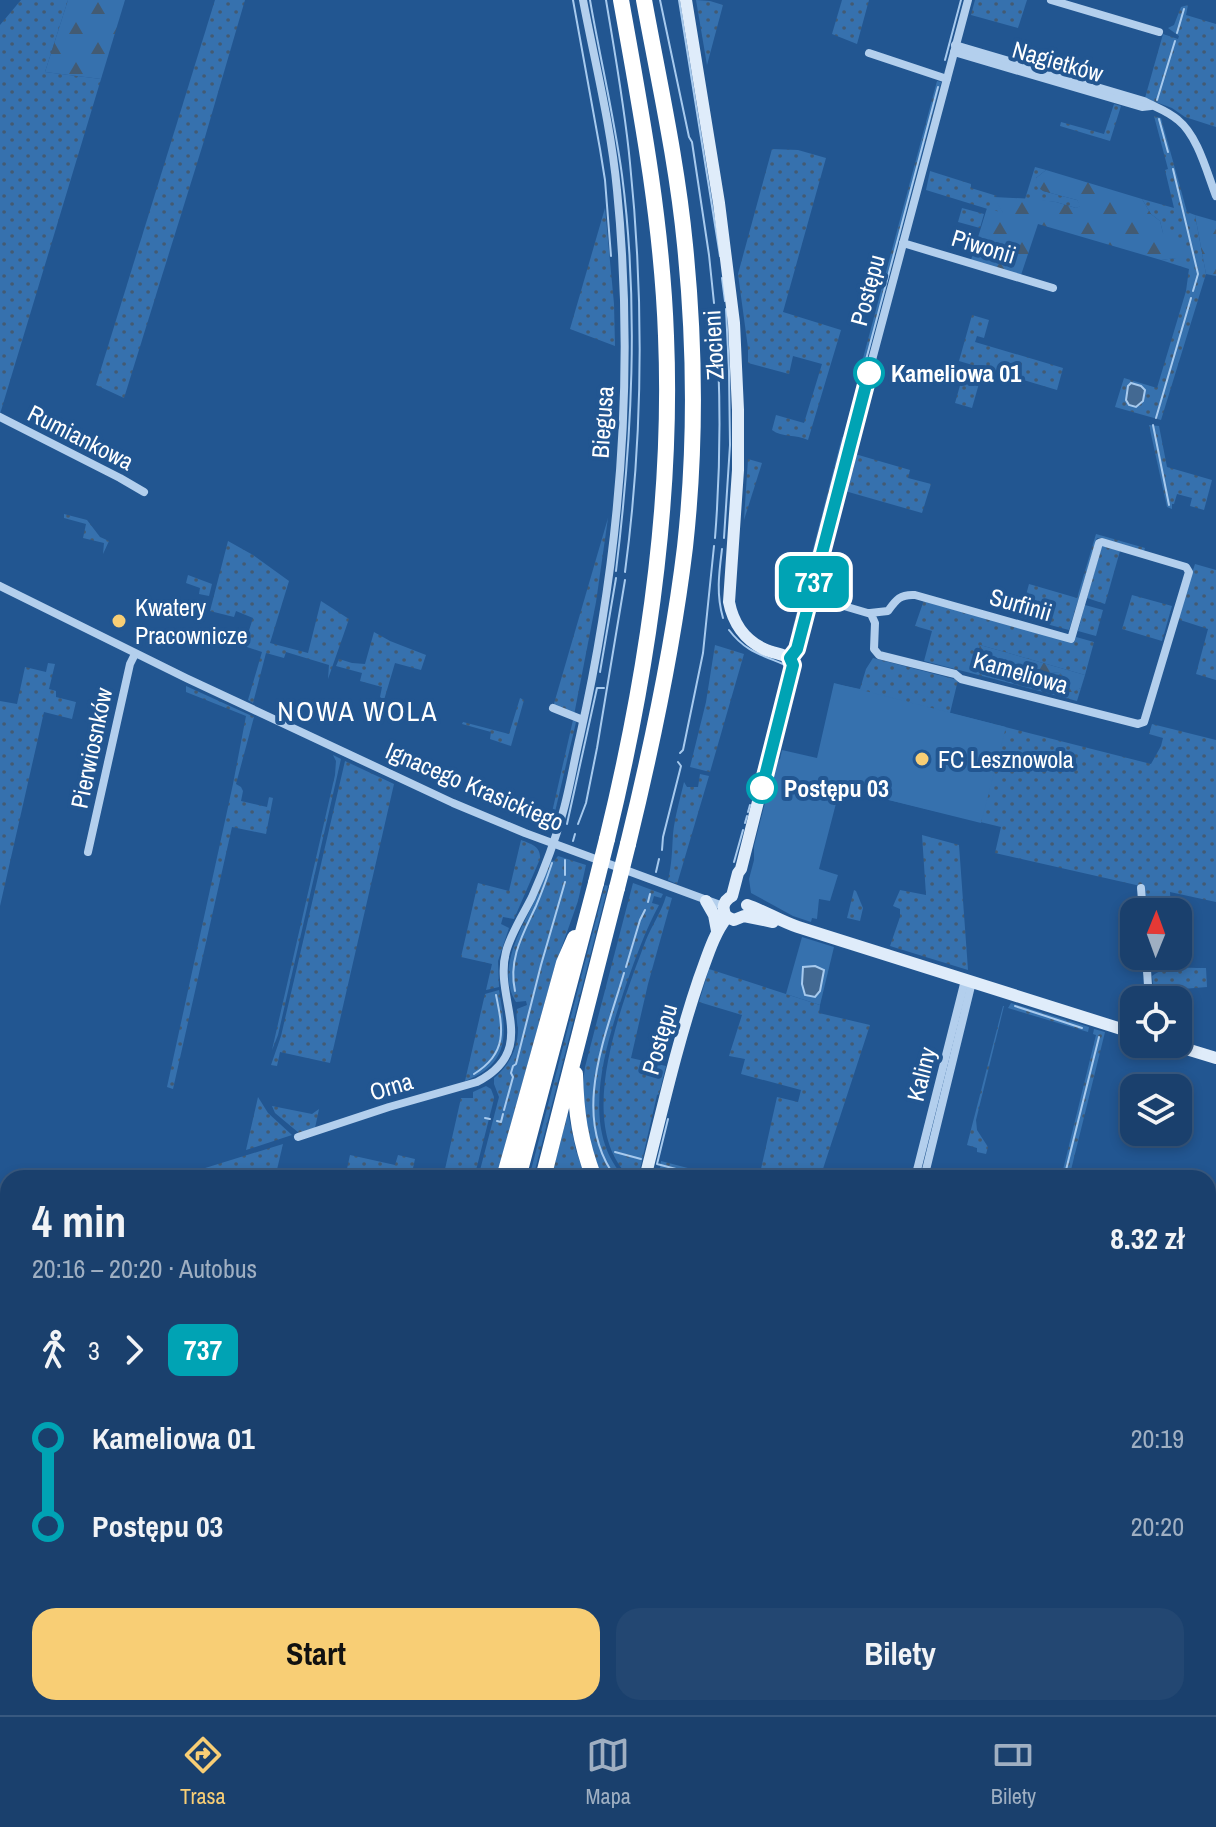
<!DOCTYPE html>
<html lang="pl">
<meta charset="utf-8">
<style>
:root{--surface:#1a406d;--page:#234772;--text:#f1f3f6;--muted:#9fafc2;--line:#385980;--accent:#f8ce75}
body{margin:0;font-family:"Archivo Narrow",sans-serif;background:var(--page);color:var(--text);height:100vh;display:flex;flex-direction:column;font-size:30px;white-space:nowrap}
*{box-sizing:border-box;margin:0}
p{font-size:26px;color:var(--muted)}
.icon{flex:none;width:44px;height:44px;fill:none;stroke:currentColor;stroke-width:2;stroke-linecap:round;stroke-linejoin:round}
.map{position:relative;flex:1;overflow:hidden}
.panel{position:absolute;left:0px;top:1170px;width:1216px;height:546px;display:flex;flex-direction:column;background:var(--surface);border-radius:24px 24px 0 0;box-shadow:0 4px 12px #0003,0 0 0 2px var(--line)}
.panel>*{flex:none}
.badge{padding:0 16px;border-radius:12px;font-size:28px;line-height:52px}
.needle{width:52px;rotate:1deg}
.controls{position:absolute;left:1120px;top:898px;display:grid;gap:16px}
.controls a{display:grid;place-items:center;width:72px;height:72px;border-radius:16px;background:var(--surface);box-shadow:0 4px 12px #0003,0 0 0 2px var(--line);font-size:40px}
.map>.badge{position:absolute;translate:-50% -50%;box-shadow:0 0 0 4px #fff}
.legs{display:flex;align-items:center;gap:12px;height:88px;padding:0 32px;font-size:26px}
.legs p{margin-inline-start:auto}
.head{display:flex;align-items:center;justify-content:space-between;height:136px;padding:0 32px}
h1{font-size:44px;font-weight:700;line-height:60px}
.primary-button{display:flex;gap:16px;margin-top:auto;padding:16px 32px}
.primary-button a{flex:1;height:92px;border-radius:24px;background:var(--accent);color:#111;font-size:32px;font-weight:700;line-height:92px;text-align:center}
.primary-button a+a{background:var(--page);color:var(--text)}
ul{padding:0 32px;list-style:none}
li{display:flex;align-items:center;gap:28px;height:88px;font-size:30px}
li i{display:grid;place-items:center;width:12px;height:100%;margin:0 10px;background:currentColor}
li i::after{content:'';width:20px;height:20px;margin:-10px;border:6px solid;border-radius:50%;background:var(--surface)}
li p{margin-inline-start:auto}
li:first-child i{background:linear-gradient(#0000 50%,currentColor 0)}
li:last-child i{background:linear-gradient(currentColor 50%,#0000 0)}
.tabs{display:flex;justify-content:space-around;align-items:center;height:112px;border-top:2px solid var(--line);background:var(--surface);font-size:22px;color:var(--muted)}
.tabs a{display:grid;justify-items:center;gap:4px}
.tabs .selected{color:var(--accent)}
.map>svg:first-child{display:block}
.grass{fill:url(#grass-dots)}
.forest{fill:url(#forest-firs)}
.garden{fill:#3671ae}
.water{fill:#436992;stroke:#a7caee;stroke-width:2}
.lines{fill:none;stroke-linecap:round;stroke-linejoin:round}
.stream{stroke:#a7caee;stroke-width:2}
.street{stroke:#b3cfed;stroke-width:8}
.secondary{stroke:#dfecfa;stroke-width:12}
.highway{stroke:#fff;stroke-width:16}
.highway-bridge{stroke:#fff;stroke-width:16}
.line-1-casing{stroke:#fff;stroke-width:18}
.line-1{stroke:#00a3b4;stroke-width:12}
.stop-1-dot{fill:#fff;stroke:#00a3b4;stroke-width:4}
.poi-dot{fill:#f8ce75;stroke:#225691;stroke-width:3}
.labels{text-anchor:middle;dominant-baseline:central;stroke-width:8;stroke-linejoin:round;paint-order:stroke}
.street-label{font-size:24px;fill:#fff;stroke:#225691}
.stop-label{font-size:24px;font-weight:bold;fill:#fff;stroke:#225691;text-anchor:start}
.poi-label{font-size:24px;fill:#fff;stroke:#225691;text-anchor:start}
.quarter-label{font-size:28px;letter-spacing:2px;fill:#fff;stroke:#225691}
</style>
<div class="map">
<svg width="1216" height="1715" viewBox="0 0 1216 1715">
<defs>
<pattern id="grass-dots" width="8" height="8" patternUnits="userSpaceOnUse" patternTransform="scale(2)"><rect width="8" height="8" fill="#3671ae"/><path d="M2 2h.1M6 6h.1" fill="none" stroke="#435b73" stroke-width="1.8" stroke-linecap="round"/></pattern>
<pattern id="forest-firs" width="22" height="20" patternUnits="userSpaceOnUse" patternTransform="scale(2)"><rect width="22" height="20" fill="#3671ae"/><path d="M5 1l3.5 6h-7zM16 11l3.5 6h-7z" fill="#435b73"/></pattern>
</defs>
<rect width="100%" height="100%" fill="#225691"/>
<g class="grass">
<polygon points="21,0 68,0 45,72 101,79 0,414 0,25"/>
<polygon points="215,0 245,0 203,144 124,398 96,385"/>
<polygon points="696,0 710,1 723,5 707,65"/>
<polygon points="842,0 869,0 857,44 832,34"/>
<polygon points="975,0 1027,0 1018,28 971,15"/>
<polygon points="1188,5 1186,15 1216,24 1216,127 1185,117 1172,108 1145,98 1163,34 1178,39 1179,36 1168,28 1174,25 1181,7"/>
<polygon points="937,81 941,82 862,378 858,377"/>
<polygon points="1114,104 1121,106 1110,141 1060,126 1061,122 1104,134"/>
<polygon points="1154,116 1161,118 1187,212 1195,215 1206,274 1161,420 1115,407 1124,378 1157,388 1186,291 1189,269 1161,260 1176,258 1163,233 1160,221 1151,214 1142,199 1174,208 1165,170 1168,169"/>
<path d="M772,149L798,150L826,158L783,312L841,330L808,440C796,434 782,438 772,430L776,415L804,423L822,364L793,356L789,374L748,363V348L738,274Z"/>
<polygon points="1035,167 1046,170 1036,178 1043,191 1077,200 1081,206 1076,208 1056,202 1025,199"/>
<polygon points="930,171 971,184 971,188 997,196 994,197 1004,214 926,190"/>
<polygon points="605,208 614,304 615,346 570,329"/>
<polygon points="962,208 984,214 980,228 958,222"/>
<polygon points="972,315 989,320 984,338 977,336 975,342 1063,368 1057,390 959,361"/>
<polygon points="965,368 982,373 972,408 955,403"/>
<polygon points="1149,425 1159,426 1167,467 1212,480 1204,510 1190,506 1192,498 1177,494 1174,504 1172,504 1172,509 1167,507"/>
<polygon points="842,437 844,437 844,449 797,632 792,630"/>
<polygon points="855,454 910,470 908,478 931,484 922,513 845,491"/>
<polygon points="748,459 762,463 744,520"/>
<polygon points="64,514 87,520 100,537 109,541 103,554 104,543 83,538 86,524 64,518"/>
<polygon points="608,518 596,602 574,715 553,707"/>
<polygon points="1096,534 1145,548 1144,551 1097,538 1069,630 1020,617 1029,584 1077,598"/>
<polygon points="228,541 253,555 289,581 270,643 308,653 321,601 349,619 328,679 329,665 286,652 284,658 266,653 253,703 248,700 262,652 244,646 253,618 236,611 234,617 210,611"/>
<polygon points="1102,546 1120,551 1105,604 1087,598"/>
<polygon points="1195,564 1216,570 1216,680 1196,674 1208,629 1177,619"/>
<polygon points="188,575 212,584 209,596 199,594 200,588 186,583"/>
<polygon points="1132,595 1172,606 1162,641 1122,629"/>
<polygon points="924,600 1074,643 1076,637 1094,642 1085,675 980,645 983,668 988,673 990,678 924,661 932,631 915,626"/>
<polygon points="1085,605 1103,610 1096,636 1078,631"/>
<polygon points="374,632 390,641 426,655 421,670 395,663 384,700 380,697 382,687 360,681 362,673 336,666 339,659 352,663 365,664"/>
<polygon points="715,645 744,654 710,772 690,767 706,702"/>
<polygon points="873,658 958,680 950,713 1151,764 1161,746 1163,738 1149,734 1152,724 1216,740 1216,902 1170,892 1171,912 1147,912 1145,887 995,853 1001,827 840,788 841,685 860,689 866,669"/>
<polygon points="48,663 55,664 49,689 56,691 56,697 76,702 72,719 44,712 0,906 0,701 17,704 25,667 46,672"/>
<polygon points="1018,668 1024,669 1042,681 1050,672 1060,673 1063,676 1061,683 1075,690 1081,688 1077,701 994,679 1001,670 1005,672 1009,678 1016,673 1015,670"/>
<polygon points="186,686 254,717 236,784 241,787 243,791 241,801 267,807 269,797 273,798 266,834 232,827 173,1089 167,1087 233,784 246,716 186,692"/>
<polygon points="520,698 524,700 511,746 490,739 491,732 462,724 463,722 509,734"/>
<polygon points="573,720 576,722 551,829 548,830"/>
<polygon points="333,755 341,759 278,1035 272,1050 335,775 336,761"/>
<polygon points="345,761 394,784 330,1063 280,1052 277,1066 271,1065 281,1036"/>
<path d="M700,774L709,776L677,884L668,880C672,864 672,850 673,834C675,816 680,799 684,782L687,787H698Z"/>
<polygon points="922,835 959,845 968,970 890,946 900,917 900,909 893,906 900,890 926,895"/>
<path d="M521,840C531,844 541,846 540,859L514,919L503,917L501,924L509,928L498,961L499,987L486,990L492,964L461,957L478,883L509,891Z"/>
<path d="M558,856L586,865L578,901L554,969L496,1178H478L499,1097L494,1084V1078C509,1066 518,1048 518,1029C517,1022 516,1016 517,1009L527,1005L526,1001L516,1002C495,969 523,926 537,896C542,884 545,872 550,860L554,861Z"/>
<path d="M633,883L663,894L661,898L654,896L652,903L659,905C645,931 636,957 626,985C607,1041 577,1128 625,1178H601L586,1137L582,1091L585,1067Z"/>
<polygon points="605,885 608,886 533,1178 529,1178"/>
<polygon points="854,890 856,891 863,908 860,921 847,918"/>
<path d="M666,896L672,898L648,984L631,1058L666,1066L659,1094L657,1095L638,1178H631C572,1126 623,1001 646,940C652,925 662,911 666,896Z"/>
<path d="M1206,968L1207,987L1182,989V993L1154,992L1152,976C1165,965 1189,968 1206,968Z"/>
<polygon points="709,969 820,1005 819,1013 870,1025 820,1178 759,1178 777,1097 798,1102 801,1090 741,1074 745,1059 729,1056 742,1015 699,1002"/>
<path d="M499,990C506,1032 512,1063 465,1081L485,994Z"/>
<polygon points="1011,1003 1089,1027 1088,1032 1008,1008"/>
<polygon points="1003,1006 1004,1006 976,1120 977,1130 988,1147 986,1154 977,1152 977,1148 967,1145"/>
<polygon points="1094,1029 1105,1032 1069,1178 1061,1178 1096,1035 1093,1034"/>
<polygon points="486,1086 491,1089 494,1097 493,1103 474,1178 443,1178 461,1098 473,1098 473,1092"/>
<polygon points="258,1097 268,1113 292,1135 246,1150"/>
<polygon points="272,1106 312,1114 319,1109 315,1128 299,1133 275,1113"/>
<polygon points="568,1113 576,1151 586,1178 551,1178"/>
<polygon points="283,1144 275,1178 173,1178"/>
<polygon points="350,1155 395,1165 398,1155 415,1159 411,1177 389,1172 387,1178 345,1178"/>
<polygon points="661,1161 722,1177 730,1175 740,1178 700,1178 660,1168"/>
<polygon points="87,1708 263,1708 268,1715 85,1715"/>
</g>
<g class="forest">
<polygon points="68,0 125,0 101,79 45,72"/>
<path d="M1046,170L1142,199L1151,214L1160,221L1163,233C1175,238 1179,242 1185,254L1176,258L1161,260L1038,224L1021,275L971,260L987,208L1003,213L993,197L1035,199L1056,202L1076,208L1080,206L1077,200L1043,191L1037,187L1036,178Z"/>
<polygon points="1195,215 1216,221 1216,276 1206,274"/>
<polygon points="980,645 1085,675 1081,688 1072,692 1063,692 1060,687 1063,676 1060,673 1050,672 1042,681 1024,669 1019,668 1015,670 1015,679 1009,678 1005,672 1001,670 994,679 990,678 987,671 975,664"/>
</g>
<g class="garden">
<polygon points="834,683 1006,727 981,823 840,788 819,869 838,875 830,901 819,899 817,919 812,918 811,922 793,916 751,893 749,879 754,860 754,846 775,763 780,759 782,750 817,758"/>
<polygon points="802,937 834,947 820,1005 786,994"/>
</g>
<g class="water">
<polygon points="1131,383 1141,386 1145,390 1143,401 1136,407 1129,405 1126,400 1128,386"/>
<polygon points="815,966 824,970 820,991 815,997 805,995 802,984 803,967"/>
</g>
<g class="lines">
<g class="stream">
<polyline points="573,0 600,149 605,180 611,256"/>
<path d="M590,0C600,58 614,116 622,175C639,306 632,440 616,571"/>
<path d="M606,0C615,54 625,109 630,163C644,299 643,437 625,572"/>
<polyline points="660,0 689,137 692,142 709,255 714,303"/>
<polyline points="679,0 720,256"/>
<polyline points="1177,33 1184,9"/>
<polyline points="945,60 961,0"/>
<polyline points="1157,100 1175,41"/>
<polyline points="1159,119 1168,152"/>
<polyline points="1173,169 1198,274 1193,291"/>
<polyline points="722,278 725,301"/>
<path d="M715,310C721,386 721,462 715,538"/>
<polyline points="858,390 938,87"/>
<polyline points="1156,418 1191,298"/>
<polyline points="1153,425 1169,505"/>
<polyline points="724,538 730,445 729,371 726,309"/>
<path d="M722,549C719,573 716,594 723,618"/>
<polyline points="795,629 841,452"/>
<path d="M729,630C745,651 759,654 783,664L786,668"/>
<polyline points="600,672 616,578"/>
<polyline points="680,753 683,750 703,653 714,546"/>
<polyline points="759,771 768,736"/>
<polyline points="753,793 756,781"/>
<polyline points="748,812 750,805"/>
<polyline points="745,823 747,816"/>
<polyline points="567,824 597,688 604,688"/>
<polyline points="578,824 586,803 597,748 625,580"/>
<polyline points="573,841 575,834"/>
<polyline points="662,850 663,837 681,766 678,762"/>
<polyline points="734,862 743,830"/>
<polyline points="656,872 659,859"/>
<polyline points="565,875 565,860"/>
<polyline points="648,902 650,894"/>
<polyline points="626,967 640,920 645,910"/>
<path d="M515,991C508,959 523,934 536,906C542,892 547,878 552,863"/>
<polyline points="1015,1006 1082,1028"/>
<path d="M474,1074C508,1053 503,1029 496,995"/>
<polyline points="504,1110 513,1077 511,1073 513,1066 516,1064 541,965 565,882"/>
<polyline points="485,1118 490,1119"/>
<polyline points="668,1119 657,1164 710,1178"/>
<polyline points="497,1121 501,1122 503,1114"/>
<polyline points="615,1152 641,1159"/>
<path d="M616,1178C570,1117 605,1038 624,973"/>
<polyline points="1064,1178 1099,1037"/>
<polyline points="2,1298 8,1301"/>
<polyline points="1208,1351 1216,1356"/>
<polyline points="258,1708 264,1715"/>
</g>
<g class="street">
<polyline points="1051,0 1159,32"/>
<path d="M955,45L1144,101C1155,107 1168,111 1178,120C1198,136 1207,173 1216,196"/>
<polyline points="954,52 1142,107 1151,106"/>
<polyline points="869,53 947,79"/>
<polyline points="903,243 1053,288"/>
<polyline points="0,417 120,478 144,492"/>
<polyline points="0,586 186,678 453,803 525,833 723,906"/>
<path d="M810,596L871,614L875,623L874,649L879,655L955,674L961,679L1138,724L1144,722L1189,572L1186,567L1102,542L1099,543L1071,639L915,595C900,594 896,600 888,611L870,613"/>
<polyline points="790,658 797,649 856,420 968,0"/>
<polyline points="553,708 583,720"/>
<polyline points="88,852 130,664 135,654"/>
<polyline points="1141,888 1143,912"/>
<polyline points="1146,956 1149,1000"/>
<path d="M298,1137L389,1107L477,1082C541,1049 493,1000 506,952C511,933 523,915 532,897C544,870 555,841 563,812C570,787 574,761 580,736C620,558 635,372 617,190C611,126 595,63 583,0"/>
<polyline points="915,1178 965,980"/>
<polyline points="924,1178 972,982"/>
<polyline points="0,1286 8,1290"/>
</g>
<g class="secondary">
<path d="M686,0L719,203L734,323L738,410V470L729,602C733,623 745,640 764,649C773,653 782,654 790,658L793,663L741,869L738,873L732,896C723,901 721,909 727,917"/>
<polyline points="706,901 714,915 717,931"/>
<path d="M747,905C765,911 780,921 798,927L1134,1033"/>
<polyline points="727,917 734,920 744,916 773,922"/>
<polyline points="1170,1044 1216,1058"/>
<path d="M645,1178C662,1111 677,1044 699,979C707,958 713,935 727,917"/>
<polyline points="272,1708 277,1715"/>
<polyline points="514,1715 515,1708"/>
</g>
<g class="highway">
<path d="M607,839C647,675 673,505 666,336C662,222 641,111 621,0"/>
<path d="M628,844C652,746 673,647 685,547C696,447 695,344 685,245C677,162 659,82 644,0"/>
<path d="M575,1074C576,1113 580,1141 594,1178"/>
<polyline points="504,1178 564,963 575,938"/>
<polyline points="518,1178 596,883"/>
<polyline points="543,1178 617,888"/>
<polyline points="365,1715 367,1708"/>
<polyline points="380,1715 381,1708"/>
<polyline points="403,1715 404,1708"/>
</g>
<g class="highway-bridge">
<polyline points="596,883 607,839"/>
<polyline points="617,888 628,844"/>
</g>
</g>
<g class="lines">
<g class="line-1-casing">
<polyline id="line-1" points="762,788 793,665 790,658 797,649 869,373"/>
</g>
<use href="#line-1" class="line-1"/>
</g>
<g class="stop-1-dot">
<circle cx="869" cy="373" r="14"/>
<circle cx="762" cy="788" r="14"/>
</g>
<g class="poi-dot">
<circle cx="119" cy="621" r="8"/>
<circle cx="922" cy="759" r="8"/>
</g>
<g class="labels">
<g class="street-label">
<text transform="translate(1058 61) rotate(16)">Nagietków</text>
<text transform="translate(984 246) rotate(17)">Piwonii</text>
<text transform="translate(867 290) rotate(-75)">Postępu</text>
<text transform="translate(713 345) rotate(-93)">Złocieni</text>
<text transform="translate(602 422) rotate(-86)">Biegusa</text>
<text transform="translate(81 437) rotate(27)">Rumiankowa</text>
<text transform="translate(1021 604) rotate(16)">Surfinii</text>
<text transform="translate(1021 672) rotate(16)">Kameliowa</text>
<text transform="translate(91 748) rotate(-78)">Pierwiosnków</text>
<text transform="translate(475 786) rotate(23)">Ignacego Krasickiego</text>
<text transform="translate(659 1039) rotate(-74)">Postępu</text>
<text transform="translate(921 1074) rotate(-76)">Kaliny</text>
<text transform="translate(391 1086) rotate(-17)">Orna</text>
</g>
<g class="stop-label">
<text x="891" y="373">Kameliowa 01</text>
<text x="784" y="788">Postępu 03</text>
</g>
<g class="poi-label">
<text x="135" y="607">Kwatery<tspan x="135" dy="28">Pracownicze</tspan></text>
<text x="938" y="759">FC Lesznowola</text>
</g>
<g class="quarter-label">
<text x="358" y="711">NOWA WOLA</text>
</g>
</g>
</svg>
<div class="controls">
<a><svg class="needle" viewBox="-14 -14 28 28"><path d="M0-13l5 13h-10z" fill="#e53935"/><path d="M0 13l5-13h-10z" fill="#9fafc2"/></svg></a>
<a><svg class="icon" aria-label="locate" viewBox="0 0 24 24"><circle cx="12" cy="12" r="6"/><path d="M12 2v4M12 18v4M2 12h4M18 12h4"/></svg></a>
<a><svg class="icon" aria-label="layers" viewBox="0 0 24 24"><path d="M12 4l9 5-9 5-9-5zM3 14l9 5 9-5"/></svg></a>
</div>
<b class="badge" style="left:814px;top:582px;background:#00a3b4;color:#fff">737</b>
<section class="panel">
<div class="head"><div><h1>4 min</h1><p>20:16 – 20:20 · Autobus</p></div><b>8.32 zł</b></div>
<div class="legs"><svg class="icon" aria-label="walk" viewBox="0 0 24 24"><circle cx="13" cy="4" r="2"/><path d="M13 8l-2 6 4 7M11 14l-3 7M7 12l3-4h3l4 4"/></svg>3<svg class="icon" aria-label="forward" viewBox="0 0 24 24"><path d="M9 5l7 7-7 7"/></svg><b class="badge" style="background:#00a3b4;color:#fff">737</b></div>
<ul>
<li><i style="color:#00a3b4"></i><b>Kameliowa 01</b><p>20:19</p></li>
<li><i style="color:#00a3b4"></i><b>Postępu 03</b><p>20:20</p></li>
</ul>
<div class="primary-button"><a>Start</a><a>Bilety</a></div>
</section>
</div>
<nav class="tabs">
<a class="selected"><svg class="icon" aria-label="directions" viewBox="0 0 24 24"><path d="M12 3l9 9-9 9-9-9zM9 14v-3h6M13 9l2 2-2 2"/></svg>Trasa</a>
<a><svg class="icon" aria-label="map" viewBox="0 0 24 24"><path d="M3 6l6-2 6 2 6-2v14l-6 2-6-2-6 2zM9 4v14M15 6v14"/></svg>Mapa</a>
<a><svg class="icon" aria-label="tickets" viewBox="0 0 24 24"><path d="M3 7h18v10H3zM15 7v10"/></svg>Bilety</a>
</nav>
